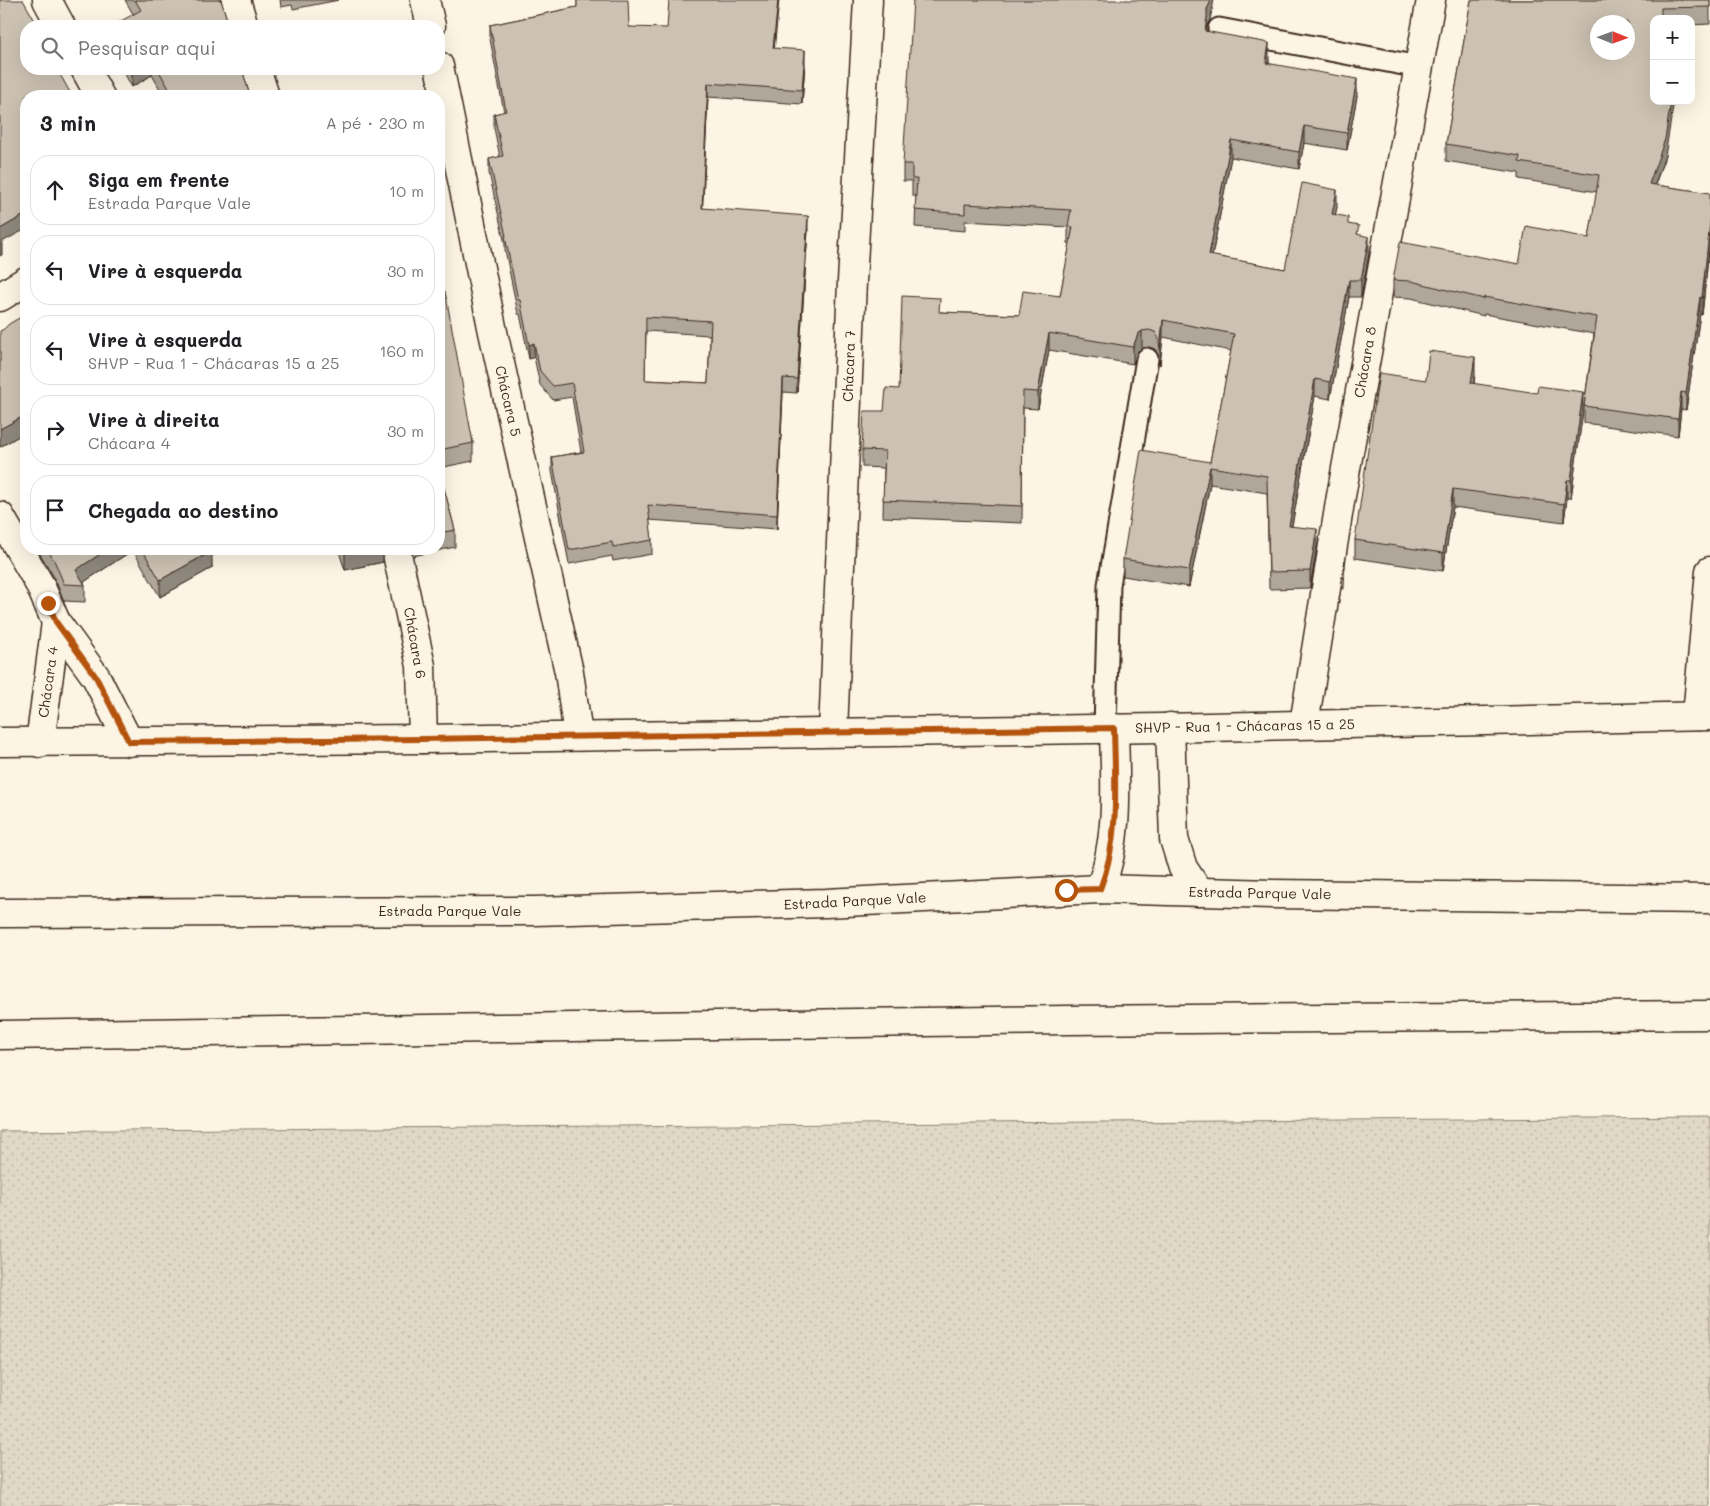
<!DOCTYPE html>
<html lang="pt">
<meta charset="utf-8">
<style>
:root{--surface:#fff;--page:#f6f6f6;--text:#202124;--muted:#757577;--line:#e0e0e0}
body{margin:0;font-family:Mali,sans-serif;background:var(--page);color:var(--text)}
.controls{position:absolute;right:15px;top:15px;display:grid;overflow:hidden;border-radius:10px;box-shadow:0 5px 20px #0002}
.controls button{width:45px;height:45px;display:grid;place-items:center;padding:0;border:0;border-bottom:1px solid var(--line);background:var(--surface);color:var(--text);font:25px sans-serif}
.compass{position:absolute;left:1590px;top:15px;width:45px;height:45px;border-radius:50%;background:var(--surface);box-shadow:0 5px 20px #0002;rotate:91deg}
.stop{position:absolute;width:15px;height:15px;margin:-11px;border:4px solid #b45309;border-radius:50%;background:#fff}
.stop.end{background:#b45309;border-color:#fff;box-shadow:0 1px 5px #0008}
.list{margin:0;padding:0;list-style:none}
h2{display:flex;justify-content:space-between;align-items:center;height:65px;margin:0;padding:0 20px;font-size:21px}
h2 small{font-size:16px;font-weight:400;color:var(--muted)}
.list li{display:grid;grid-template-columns:32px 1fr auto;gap:15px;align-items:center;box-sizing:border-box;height:70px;margin:0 10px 10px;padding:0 10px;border:1px solid var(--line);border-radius:20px}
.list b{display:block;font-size:19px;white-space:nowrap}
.list p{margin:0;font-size:16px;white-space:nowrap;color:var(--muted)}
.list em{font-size:16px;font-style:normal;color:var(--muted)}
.icon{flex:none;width:28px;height:28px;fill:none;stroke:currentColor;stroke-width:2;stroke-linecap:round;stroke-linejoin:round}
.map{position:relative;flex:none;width:1710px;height:1506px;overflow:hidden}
.search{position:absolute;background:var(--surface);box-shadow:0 5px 20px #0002;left:20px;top:20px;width:425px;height:55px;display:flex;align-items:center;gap:12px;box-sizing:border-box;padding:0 18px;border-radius:20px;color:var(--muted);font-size:19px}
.panel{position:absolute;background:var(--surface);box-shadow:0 5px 20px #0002;left:20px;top:90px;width:425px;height:465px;border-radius:20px}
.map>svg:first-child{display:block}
.grass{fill:url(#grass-dots);stroke:#8e8173}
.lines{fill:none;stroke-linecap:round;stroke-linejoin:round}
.lane-casing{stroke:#3b2a1e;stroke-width:25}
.street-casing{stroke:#3b2a1e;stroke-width:31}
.primary-casing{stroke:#3b2a1e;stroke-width:31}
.lane{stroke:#fcf5e5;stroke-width:21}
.street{stroke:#fcf5e5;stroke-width:28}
.primary{stroke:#fcf5e5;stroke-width:28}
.wall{fill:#afa79a;stroke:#3b2a1e;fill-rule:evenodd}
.shaded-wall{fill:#8f887d;stroke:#3b2a1e}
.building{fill:#ccc2b3;stroke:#3b2a1e;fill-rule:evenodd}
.route{stroke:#b45309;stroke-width:6}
.labels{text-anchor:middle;stroke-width:5;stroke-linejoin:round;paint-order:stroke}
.street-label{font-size:14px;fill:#3b2a1e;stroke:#fcf5e5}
</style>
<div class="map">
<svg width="1710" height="1506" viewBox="0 0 1710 1506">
<defs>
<pattern id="grass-dots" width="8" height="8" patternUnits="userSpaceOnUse" patternTransform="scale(1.25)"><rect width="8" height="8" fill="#e0d8c8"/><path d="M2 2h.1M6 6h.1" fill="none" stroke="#c1baab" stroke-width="1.8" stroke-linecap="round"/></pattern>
</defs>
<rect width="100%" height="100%" fill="#fcf5e5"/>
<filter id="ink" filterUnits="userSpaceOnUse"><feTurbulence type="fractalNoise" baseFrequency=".02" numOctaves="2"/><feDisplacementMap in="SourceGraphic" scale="10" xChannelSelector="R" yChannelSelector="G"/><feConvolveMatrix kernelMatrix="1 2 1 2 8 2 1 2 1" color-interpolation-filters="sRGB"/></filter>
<g filter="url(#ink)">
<polygon class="grass" points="1710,1117 1710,1506 0,1506 0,1131"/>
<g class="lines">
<g class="lane-casing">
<g id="lane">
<polyline points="1219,29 1419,67"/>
<polyline points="1105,728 1109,585 1147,359"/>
</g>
</g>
<g class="street-casing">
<g id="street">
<polyline points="47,0 61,26"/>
<polyline points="236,0 244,26"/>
<polyline points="425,0 431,26"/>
<polyline points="439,66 493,332 569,672 578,735"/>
<polyline points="85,69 100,96"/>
<polyline points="256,69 265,96"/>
<polyline points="0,297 26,281"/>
<polyline points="0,516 40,585 56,622 96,677 129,742"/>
<polyline points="396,549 421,666 423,739"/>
<polyline points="1697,716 1710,571"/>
<polyline points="1304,724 1341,496 1431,0"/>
<polyline points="1170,727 1174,839 1183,868 1199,892"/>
<polyline points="833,732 852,282 868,0"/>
<polyline points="0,742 423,739 1161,728 1710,716"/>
<polyline points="40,743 56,622"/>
<path d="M1100,889C1120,837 1115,783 1114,728"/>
</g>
</g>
<g class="primary-casing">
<g id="primary">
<polyline points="0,913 534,911 826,903 1100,889 1272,894 1710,899"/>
<polyline points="0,1035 1068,1020 1710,1015"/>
</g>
</g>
<use href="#lane" class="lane"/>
<use href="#street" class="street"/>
<use href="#primary" class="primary"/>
</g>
<g class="wall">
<polygon points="125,0 221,0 133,14"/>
<polygon points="280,0 339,0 293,9 292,5 281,7"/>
<path d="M577,0L629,27L774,48L805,64L802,104L708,97L702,208L808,230L797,393L783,392L777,529L649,520L652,540V554L613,561L612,556L569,564L552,471V457L581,452L572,397L553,400L540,385L534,357L529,359L520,314H518L505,250V244L489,173V159L500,157L494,128V114L504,112L490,39V25L577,7ZM646,331L710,335L708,383L645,380Z"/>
<polygon points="1471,0 1710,0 1710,24 1691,25 1691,19 1654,19 1665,156 1655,185 1710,193 1710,240 1702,315 1700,314 1686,410 1681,409 1678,436 1584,423 1584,406 1594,334 1484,314 1484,316 1411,298 1393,297 1393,280 1519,264 1589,238 1597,192 1519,179 1519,173 1446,161 1446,144"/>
<polygon points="1210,20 1207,25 1207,32 1269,60 1269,64 1357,96 1347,150 1304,143 1299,169 1231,157 1212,256 1285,269 1337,207 1335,215 1348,224 1359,235 1369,254 1361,297 1349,297 1330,399 1315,396 1292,526 1317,546 1310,588 1269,589 1267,493 1210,484 1189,587 1123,576 1123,559 1210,462 1231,351 1163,337 1160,365 1158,354 1155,349 1149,347 1142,348 1138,351 1133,364 1049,350 1038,409 1023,408 1022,523 883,517 884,468 862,467 862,450 884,411 899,389 940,312 1019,315 1060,296 1070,244 1068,243 1068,227 965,221 965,231 915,227 916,196 912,196 912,181 903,181 903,164"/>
<polygon points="122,69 242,69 250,96 164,96 152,75 132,87"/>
<polygon points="439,286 441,291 473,443 473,461 439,468"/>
<polygon points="26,314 26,442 22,434 0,447"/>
<polygon points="1475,375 1474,384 1583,410 1571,498 1567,498 1564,522 1453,507 1443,571 1355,558 1355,540 1426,380"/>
<polygon points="439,469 455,530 455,547 413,556 412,549 439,549"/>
<polygon points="37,549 211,549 212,568 160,597 133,550 84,582 85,585 85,602 64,601 54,577"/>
<polygon points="338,549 383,549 383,562 345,570"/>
<polygon points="1345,560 1344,589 1342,589 1342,578"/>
</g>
<g class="shaded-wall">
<polygon points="778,0 779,0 773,62 773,48"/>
<polygon points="1211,0 1214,0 1210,20 1207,25 1207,34 1205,31 1207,9"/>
<polygon points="1269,43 1269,60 1266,80 1266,63"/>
<polygon points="805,50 805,64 802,104 802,90"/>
<polygon points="133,69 152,69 152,75 132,87 132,69"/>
<polygon points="1357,79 1357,96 1347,150 1347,133"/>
<polygon points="708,83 708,97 702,222 702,208"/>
<polygon points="1671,101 1674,101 1665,156 1649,201 1649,184"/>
<polygon points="1304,126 1304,143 1299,169 1299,152"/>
<polygon points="1231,140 1231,157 1209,272 1209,255"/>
<polygon points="1337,190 1337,207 1332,231 1332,214"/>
<polygon points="26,214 26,229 2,242 2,255 0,256 0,229"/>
<polygon points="808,216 808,230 797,393 797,379"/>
<polygon points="1710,223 1710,240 1702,315 1702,298"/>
<polygon points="1369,237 1369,254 1361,297 1361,280"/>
<polygon points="1349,280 1349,297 1330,399 1330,382"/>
<polygon points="1700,297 1700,314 1686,410 1686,393"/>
<polygon points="1163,320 1163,337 1160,365 1160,348"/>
<polygon points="1142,331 1142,348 1138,351 1133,364 1133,347 1138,334"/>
<polygon points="1049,333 1049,350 1038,409 1038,392"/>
<polygon points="534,343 534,357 529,359 529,345"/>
<polygon points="1475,357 1475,375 1471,401 1471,383"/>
<polygon points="783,378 783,392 777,529 777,515"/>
<polygon points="1315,379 1315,396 1289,542 1289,526"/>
<polygon points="1583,392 1583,410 1571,498 1571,480"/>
<polygon points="1681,392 1681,409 1678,436 1678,419"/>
<polygon points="22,417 22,434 0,447 0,429"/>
<polygon points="1210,467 1210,484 1189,587 1189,570"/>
<polygon points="1567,480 1567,498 1564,522 1564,504"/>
<polygon points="1453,489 1453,507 1443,571 1443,553"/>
<polygon points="1317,529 1317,546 1310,588 1310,571"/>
<polygon points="108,549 133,549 133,550 81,584 76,570"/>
<polygon points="363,549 383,549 383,562 345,570 345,553"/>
<polygon points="212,551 212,568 160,597 160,580"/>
</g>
<g class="building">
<polygon points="0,0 23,0 38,26 26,26 26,69 57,69 72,96 26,96 26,214 0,229"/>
<polygon points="135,0 221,0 229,26 112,26 141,10"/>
<path d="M577,0H628L629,27L667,28L669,0H778L773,48L805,50L802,90L708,83L702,208L808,216L797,379L783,378L777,515L648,505L652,540L613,547L612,542L569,550L552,457L584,452L572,383L553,386L540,371L534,343L529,345L520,300H518L505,236H506L489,159L503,156L494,114L506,111L490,25L577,7ZM646,317L711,321L708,383L645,380Z"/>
<polygon points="913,0 1211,0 1210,3 1207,9 1207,17 1205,31 1269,43 1266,63 1357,79 1347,133 1304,126 1299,152 1231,140 1209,255 1285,269 1302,183 1337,190 1332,214 1348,217 1348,224 1359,226 1357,234 1369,237 1361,280 1349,280 1330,382 1315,379 1289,526 1317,529 1310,571 1269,572 1267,476 1210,467 1189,570 1123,559 1141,450 1210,462 1234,334 1163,320 1160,348 1158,337 1155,332 1149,330 1142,331 1138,334 1133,347 1049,333 1038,392 1023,391 1022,506 883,500 885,451 862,450 864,411 884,411 886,388 899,389 902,296 940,298 939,312 1019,315 1023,291 1060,296 1073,227 1068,226 1071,210 965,204 965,214 915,210 917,179 912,179 912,164 903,164"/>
<path d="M1471,0H1710V7L1661,8V19H1654V101H1671L1665,139L1649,184L1710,193V223L1702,298L1700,297L1686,393L1681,392L1678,419L1584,406L1597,317L1484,297V299L1411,281L1393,280L1400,242L1519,264L1526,226L1589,238L1599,175L1519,162L1520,156L1446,144ZM1598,22H1628V52H1598Z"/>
<polygon points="158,69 242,69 250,96 173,96"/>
<polygon points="439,286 440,286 441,291 445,291 473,443 439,450"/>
<polygon points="26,314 26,425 22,417 0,429 0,331 4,329 9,324"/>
<polygon points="1429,351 1475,357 1471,383 1537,393 1538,386 1583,392 1571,480 1567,480 1564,504 1453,489 1443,553 1355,540 1379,373 1426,380"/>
<polygon points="439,469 455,530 439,533"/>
<polygon points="47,549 108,549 76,570 85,585 64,584 54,560"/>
<polygon points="142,549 211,549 212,551 160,580"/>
<polygon points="343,549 363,549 345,553"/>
<polygon points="1345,560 1344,578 1342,578"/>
</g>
</g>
<g class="lines" filter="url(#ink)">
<path class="route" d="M48,603L56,622L96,677L129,742L423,739L1114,728C1115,783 1120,838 1100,889L1066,890"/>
</g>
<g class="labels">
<g class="street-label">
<text transform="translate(1365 362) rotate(-80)" y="5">Chácara 8</text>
<text transform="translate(849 366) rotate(-88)" y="5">Chácara 7</text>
<text transform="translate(508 401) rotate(77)" y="5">Chácara 5</text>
<text transform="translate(415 643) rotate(80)" y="5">Chácara 6</text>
<text transform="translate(48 682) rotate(-82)" y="5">Chácara 4</text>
<text transform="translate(1245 726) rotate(-1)" y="5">SHVP - Rua 1 - Chácaras 15 a 25</text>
<text transform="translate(1260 893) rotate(1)" y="5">Estrada Parque Vale</text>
<text transform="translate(855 901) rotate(-3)" y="5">Estrada Parque Vale</text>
<text x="450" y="916">Estrada Parque Vale</text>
</g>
</g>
</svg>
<div class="controls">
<button>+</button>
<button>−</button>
</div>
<svg class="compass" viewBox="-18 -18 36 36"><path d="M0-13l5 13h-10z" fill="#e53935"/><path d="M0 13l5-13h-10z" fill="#757577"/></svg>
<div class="stop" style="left:1066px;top:890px"></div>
<div class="stop end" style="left:48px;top:603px"></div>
<div class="search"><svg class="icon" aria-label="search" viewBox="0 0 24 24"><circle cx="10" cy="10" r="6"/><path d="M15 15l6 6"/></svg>Pesquisar aqui</div>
<section class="panel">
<h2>3 min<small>A pé · 230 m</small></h2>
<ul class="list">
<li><svg class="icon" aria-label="ahead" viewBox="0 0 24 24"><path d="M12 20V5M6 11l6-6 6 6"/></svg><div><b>Siga em frente</b><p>Estrada Parque Vale</p></div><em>10 m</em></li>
<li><svg class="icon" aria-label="left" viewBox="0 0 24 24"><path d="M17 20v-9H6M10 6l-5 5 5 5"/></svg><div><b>Vire à esquerda</b></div><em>30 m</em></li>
<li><svg class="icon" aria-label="left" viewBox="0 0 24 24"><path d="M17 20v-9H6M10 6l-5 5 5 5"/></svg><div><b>Vire à esquerda</b><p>SHVP - Rua 1 - Chácaras 15 a 25</p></div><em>160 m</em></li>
<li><svg class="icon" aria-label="right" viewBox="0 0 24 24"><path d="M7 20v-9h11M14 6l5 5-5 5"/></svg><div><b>Vire à direita</b><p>Chácara 4</p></div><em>30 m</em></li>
<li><svg class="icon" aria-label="arrive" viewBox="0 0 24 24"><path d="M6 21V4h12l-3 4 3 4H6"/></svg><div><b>Chegada ao destino</b></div></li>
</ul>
</section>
</div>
